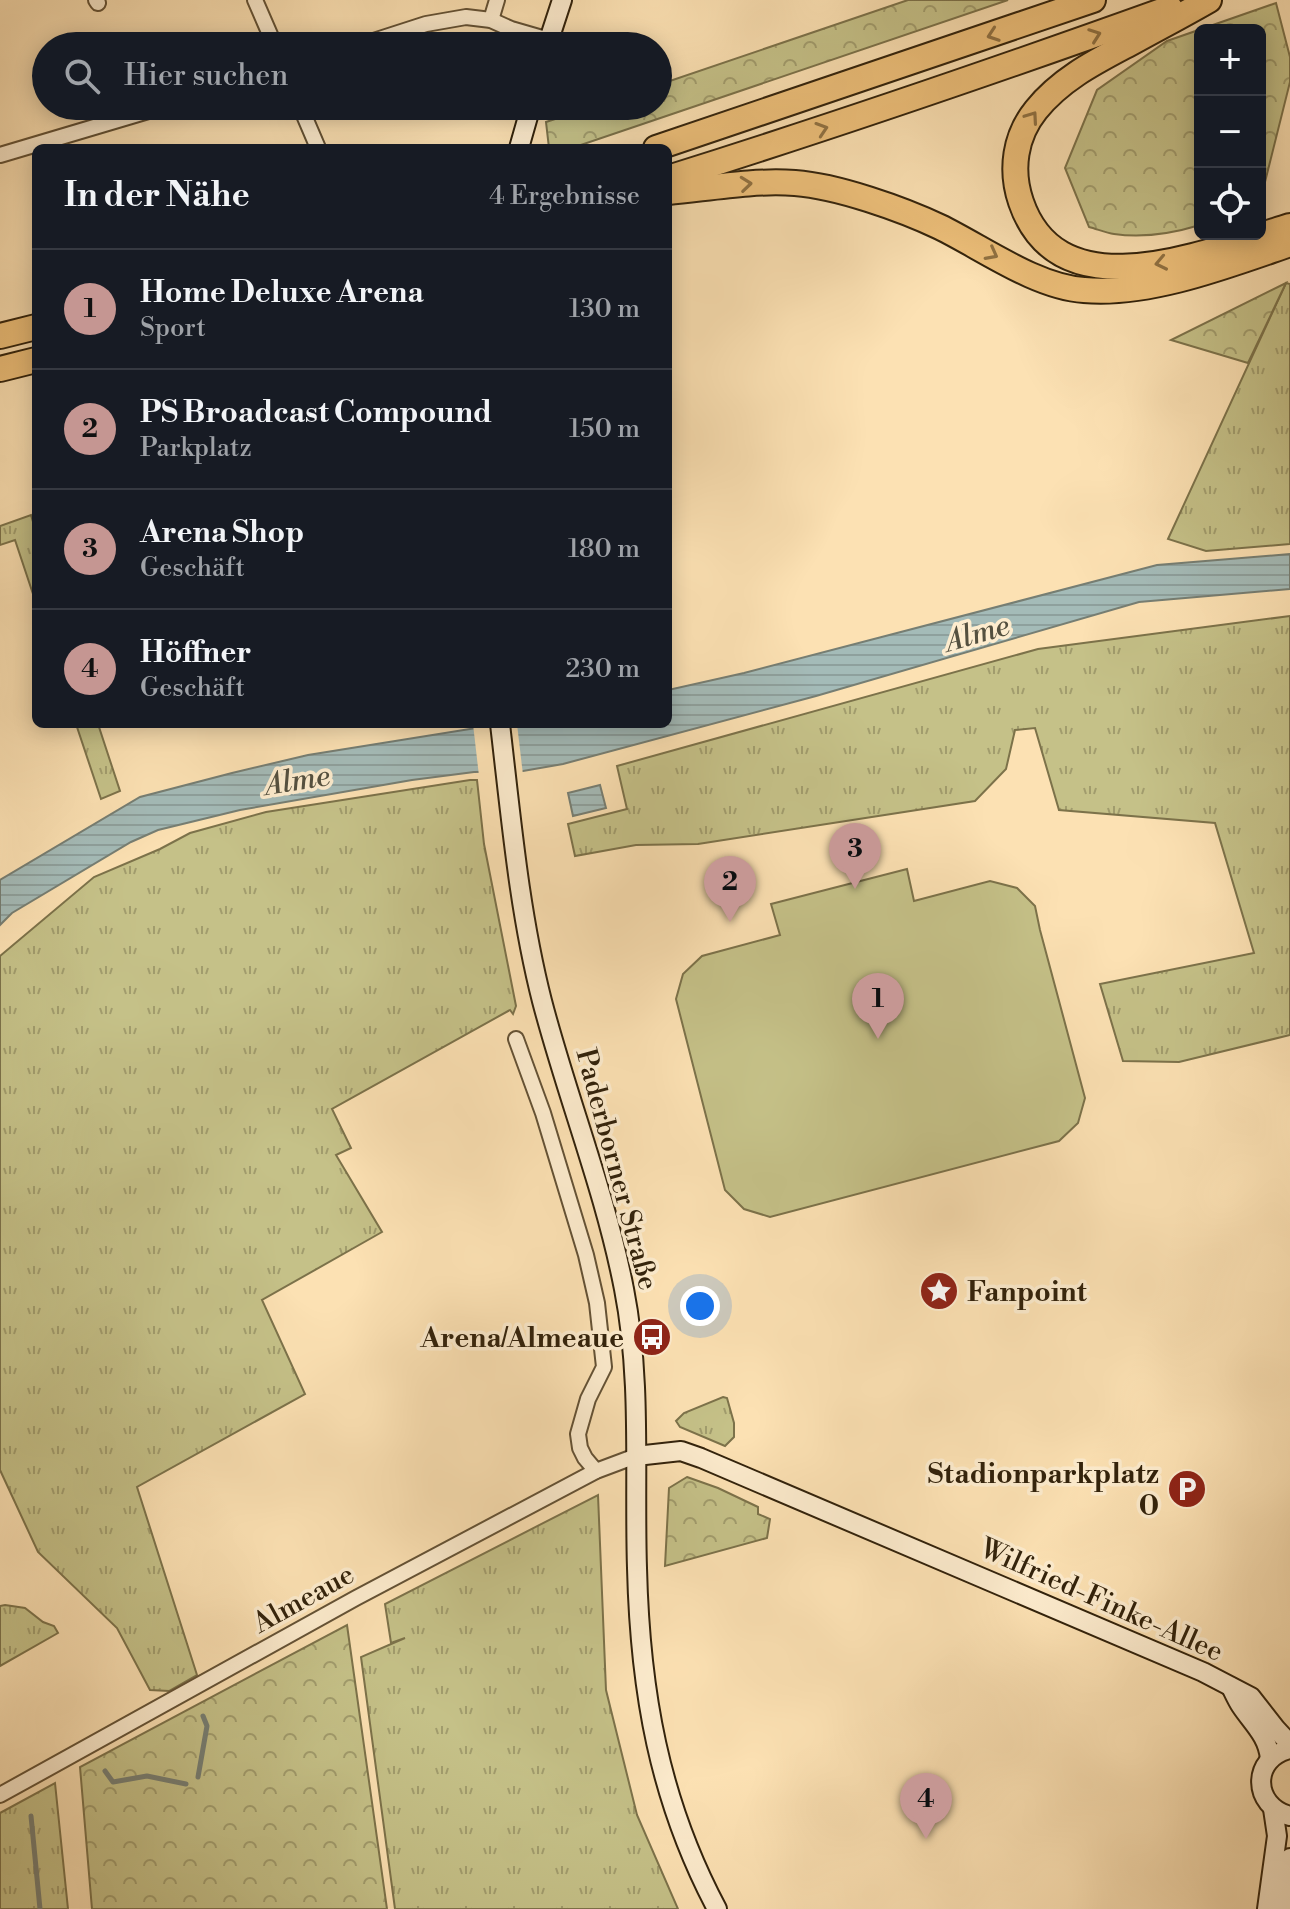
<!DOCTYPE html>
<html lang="de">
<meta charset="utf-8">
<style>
:root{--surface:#171b24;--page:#20242c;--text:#f1f3f6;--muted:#9ea1a6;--line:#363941;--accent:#c59692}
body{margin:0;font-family:"Libre Bodoni",serif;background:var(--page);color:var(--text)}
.controls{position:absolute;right:24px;top:24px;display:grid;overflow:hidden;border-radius:12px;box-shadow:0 4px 20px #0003}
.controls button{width:72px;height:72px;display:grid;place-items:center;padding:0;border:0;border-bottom:2px solid var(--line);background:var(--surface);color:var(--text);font:40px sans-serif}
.you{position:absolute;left:700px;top:1306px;width:28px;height:28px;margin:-20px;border:6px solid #fff;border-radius:50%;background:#1a73e8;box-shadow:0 0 0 12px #1a73e833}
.badge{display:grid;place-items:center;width:52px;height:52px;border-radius:50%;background:var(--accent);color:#111;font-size:26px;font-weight:700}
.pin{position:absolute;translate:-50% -66px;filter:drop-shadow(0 2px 4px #0008)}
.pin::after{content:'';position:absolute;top:42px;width:28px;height:24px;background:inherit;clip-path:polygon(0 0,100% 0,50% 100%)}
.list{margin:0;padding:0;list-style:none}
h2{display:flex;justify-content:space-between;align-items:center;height:104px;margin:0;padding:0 32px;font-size:34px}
h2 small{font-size:26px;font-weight:400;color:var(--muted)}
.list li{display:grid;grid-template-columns:52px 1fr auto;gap:24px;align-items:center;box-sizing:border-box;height:120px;padding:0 32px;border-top:2px solid var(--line)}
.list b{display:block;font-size:30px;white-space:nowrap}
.list p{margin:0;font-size:26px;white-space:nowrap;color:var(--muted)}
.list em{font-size:26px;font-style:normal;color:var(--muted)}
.icon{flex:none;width:44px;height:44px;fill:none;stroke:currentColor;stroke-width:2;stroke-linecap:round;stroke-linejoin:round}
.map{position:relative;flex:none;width:1290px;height:1909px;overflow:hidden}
.search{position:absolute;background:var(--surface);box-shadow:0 4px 20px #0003;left:32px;top:32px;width:640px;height:88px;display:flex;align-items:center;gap:20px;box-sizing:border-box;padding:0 28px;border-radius:44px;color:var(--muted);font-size:30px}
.panel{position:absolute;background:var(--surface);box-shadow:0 4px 20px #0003;left:32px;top:144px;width:640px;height:584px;border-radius:12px}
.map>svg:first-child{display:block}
.grass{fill:url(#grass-tufts);stroke:#7c724a;stroke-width:2}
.forest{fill:url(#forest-crowns);stroke:#7c724a;stroke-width:2}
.park{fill:#c5c188;stroke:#7c724a;stroke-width:2}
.water{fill:url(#water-rules);stroke:#767e73;stroke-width:2}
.pier{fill:#fce1b3}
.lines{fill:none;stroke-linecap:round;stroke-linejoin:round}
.stream{stroke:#767e73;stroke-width:5}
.street-casing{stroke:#645235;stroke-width:18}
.secondary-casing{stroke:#32220b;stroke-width:22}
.highway-casing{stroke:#32220b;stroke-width:28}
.street{stroke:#fdecce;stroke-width:14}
.secondary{stroke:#fdecce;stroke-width:18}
.highway{stroke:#eec07a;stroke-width:24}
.oneway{stroke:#907142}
.labels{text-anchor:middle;stroke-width:7;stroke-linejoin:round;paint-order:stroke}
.street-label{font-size:28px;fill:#32220b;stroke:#fdecce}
.poi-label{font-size:28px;font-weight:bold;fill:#32220b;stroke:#fdecce;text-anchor:end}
.water-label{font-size:30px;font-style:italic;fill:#54503f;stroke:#fdecce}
</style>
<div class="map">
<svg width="1290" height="1909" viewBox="0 0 1290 1909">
<defs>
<pattern id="grass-tufts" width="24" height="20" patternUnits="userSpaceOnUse" patternTransform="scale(2)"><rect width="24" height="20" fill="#c5c188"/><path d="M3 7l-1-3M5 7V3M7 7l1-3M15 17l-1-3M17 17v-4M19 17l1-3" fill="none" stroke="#a19c6d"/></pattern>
<pattern id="forest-crowns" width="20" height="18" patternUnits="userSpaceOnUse" patternTransform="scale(2)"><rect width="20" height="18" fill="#c5c188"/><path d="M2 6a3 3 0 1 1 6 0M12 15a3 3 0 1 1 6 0" fill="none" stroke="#a19c6d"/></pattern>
<pattern id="water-rules" width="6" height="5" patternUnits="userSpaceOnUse" patternTransform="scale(2)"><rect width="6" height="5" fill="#a4bbb8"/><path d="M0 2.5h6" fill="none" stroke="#8ea09d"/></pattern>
</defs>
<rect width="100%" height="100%" fill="#fce1b3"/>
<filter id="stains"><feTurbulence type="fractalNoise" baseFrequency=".0025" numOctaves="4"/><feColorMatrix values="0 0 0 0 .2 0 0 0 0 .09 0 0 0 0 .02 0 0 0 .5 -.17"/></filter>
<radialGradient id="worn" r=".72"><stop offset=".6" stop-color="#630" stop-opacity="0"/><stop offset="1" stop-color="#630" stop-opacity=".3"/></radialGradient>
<g class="grass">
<polygon points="1286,283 1290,284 1290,544 1206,551 1168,539"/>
<polygon points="31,515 36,532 36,603 15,540 0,545 0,526"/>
<polygon points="1290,616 1290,1035 1179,1062 1123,1061 1100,984 1254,953 1215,823 1059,810 1035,728 1015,730 1006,769 975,801 698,844 636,845 575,856 568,824 627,809 617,766 1038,649"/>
<polygon points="76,724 98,724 120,791 101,799"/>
<polygon points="470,780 477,780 484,844 516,1006 513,1014 510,1010 332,1109 351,1148 336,1155 382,1232 262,1300 305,1394 137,1487 197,1675 169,1691 150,1690 117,1628 38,1552 0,1470 0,956 94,877 160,849 190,833 266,812"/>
<polygon points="723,1397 727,1398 734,1423 734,1437 725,1446 680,1427 676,1421 684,1413"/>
<polygon points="598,1495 606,1690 637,1815 678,1909 395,1909 361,1657 405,1638 391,1643 385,1604"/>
<polygon points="5,1605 25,1608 43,1622 54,1626 58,1633 0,1666 0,1606"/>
<polygon points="55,1783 68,1909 0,1909 0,1813"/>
</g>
<g class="forest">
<polygon points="908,0 1008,0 572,148 549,148 546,122 595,106 658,106 658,85"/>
<path d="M1276,3L1290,57V82L1260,202V30H1200V225C1174,233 1142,238 1114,234C1106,233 1097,229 1089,227L1065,168L1097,90L1167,41Z"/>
<polygon points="1286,283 1248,363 1171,340"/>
<polygon points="687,1477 718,1488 758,1507 758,1514 770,1519 767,1538 665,1566 669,1488"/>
<polygon points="347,1625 387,1909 92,1909 80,1767"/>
</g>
<polygon class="park" points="907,869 914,901 990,881 1017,888 1035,906 1040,930 1085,1098 1078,1123 1059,1141 770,1217 744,1209 725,1190 676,999 683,974 702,956 780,935 771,904"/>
<g class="water">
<polygon points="1290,554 1290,589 1139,602 816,696 563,764 523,771 474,772 412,780 240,810 158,830 131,842 12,913 0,925 0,880 140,797 232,773 308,755 501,724 668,724 668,690 744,673 1157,565"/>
<polygon points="600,785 606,808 573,816 568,793"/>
</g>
<polygon class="pier" points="473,724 517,724 523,775 479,776"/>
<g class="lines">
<g class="stream">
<polyline points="105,1771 113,1782 147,1776 186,1784"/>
<polyline points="198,1777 207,1726 203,1716"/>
<polyline points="31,1816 40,1909"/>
</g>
<g class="street-casing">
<g id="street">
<polyline points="96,0 98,3"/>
<polyline points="255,0 275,46"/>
<polyline points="491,20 497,0"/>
<polyline points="358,46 426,24 466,17 491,20 511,29 549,40"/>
<polyline points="300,106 318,148"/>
<polyline points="0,155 165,106"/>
<polyline points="516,1039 543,1113 586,1255 597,1303 604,1367 588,1399 578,1434 580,1448 585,1458 596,1471"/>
<polyline points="0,1795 356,1598 596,1471 636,1456"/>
</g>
</g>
<g class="secondary-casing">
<g id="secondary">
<polyline points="547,46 562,0"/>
<polyline points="519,148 531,106"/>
<path d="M500,724C511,817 519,911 542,1001C567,1097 605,1191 624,1289C642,1380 634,1475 637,1568C640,1691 659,1800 717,1909"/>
<polyline points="636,1456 681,1451 701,1458 1203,1672 1251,1697 1276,1729 1290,1744"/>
<path d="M1231,1687C1234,1693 1237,1700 1241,1706C1253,1724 1268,1736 1270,1759"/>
<path d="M1290,1749C1251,1758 1252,1806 1290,1816"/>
<polyline points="1267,1909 1277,1836 1273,1809"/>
<polyline points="1284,1909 1290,1858"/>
</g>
</g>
<g class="highway-casing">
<g id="highway">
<path d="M1209,0C1183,15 1156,29 1129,44C1095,62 1061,79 1036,110C1015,136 1010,170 1021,202C1060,316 1211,250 1290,226"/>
<polyline points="656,148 1093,0"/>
<path d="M668,178C837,125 1003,68 1170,8"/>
<path d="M668,192C710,188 753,180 795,183C837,186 902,209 940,227C983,248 1036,287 1084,290C1149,296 1229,265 1290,244"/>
<polyline points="0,336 36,327"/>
<polyline points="0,369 36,360"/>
</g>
</g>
<use href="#street" class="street"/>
<use href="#secondary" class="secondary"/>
<use href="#highway" class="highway"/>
</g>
<defs><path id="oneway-chevron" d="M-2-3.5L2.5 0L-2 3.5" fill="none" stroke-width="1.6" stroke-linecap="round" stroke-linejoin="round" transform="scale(2)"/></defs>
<g class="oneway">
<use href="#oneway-chevron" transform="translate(993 35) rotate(161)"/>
<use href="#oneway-chevron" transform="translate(1095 35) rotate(-20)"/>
<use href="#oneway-chevron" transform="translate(1032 117) rotate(-55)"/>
<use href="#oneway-chevron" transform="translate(822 129) rotate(-18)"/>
<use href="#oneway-chevron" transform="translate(746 184) rotate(-6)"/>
<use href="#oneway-chevron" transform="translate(992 254) rotate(28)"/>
<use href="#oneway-chevron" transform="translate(1161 263) rotate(168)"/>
</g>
<defs>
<g id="sight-disc" transform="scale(2)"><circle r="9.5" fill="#8f2418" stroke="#fdecce"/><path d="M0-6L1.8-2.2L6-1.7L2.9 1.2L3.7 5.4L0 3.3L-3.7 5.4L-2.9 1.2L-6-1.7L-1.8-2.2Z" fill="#fff"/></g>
<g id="bus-disc" transform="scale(2)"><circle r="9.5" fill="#8f2418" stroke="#fdecce"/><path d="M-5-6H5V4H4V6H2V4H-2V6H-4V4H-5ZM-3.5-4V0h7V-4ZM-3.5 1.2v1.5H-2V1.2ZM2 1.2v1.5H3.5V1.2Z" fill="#fff"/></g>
<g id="parking-disc" transform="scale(2)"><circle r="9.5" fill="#8f2418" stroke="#fdecce"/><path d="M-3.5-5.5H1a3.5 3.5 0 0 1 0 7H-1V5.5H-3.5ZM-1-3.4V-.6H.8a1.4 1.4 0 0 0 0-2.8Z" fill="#fff"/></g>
</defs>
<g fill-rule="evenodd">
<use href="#sight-disc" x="939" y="1291"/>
<use href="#bus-disc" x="652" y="1337"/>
<use href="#parking-disc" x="1187" y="1489"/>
</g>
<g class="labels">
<g class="street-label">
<text transform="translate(618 1169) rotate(75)" y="10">Paderborner Straße</text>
<text transform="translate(303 1598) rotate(-29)" y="10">Almeaue</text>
<text transform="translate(1102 1599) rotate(24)" y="10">Wilfried-Finke-Allee</text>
</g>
<g class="poi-label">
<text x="967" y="1301" text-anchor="start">Fanpoint</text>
<text x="624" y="1347">Arena/Almeaue</text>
<text x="1159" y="1483">Stadionparkplatz<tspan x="1159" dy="32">0</tspan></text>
</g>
<g class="water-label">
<text transform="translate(977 633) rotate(-16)" y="10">Alme</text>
<text transform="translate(297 780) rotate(-9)" y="10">Alme</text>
</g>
</g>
<rect width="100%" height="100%" filter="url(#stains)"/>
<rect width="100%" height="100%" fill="url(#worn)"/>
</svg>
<div class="controls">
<button>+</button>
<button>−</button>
<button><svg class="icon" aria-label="locate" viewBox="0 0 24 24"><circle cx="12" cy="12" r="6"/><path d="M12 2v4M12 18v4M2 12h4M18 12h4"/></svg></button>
</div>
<div class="you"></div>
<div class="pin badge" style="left:878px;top:1039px">1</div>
<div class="pin badge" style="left:730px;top:922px">2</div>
<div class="pin badge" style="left:855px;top:889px">3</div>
<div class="pin badge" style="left:926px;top:1839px">4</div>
<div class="search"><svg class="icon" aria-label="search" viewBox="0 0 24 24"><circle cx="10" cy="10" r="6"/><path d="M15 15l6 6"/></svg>Hier suchen</div>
<section class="panel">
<h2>In der Nähe<small>4 Ergebnisse</small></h2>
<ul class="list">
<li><span class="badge">1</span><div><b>Home Deluxe Arena</b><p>Sport</p></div><em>130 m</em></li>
<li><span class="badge">2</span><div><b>PS Broadcast Compound</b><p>Parkplatz</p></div><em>150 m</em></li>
<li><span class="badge">3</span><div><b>Arena Shop</b><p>Geschäft</p></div><em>180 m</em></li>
<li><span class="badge">4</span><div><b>Höffner</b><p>Geschäft</p></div><em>230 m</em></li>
</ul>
</section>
</div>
